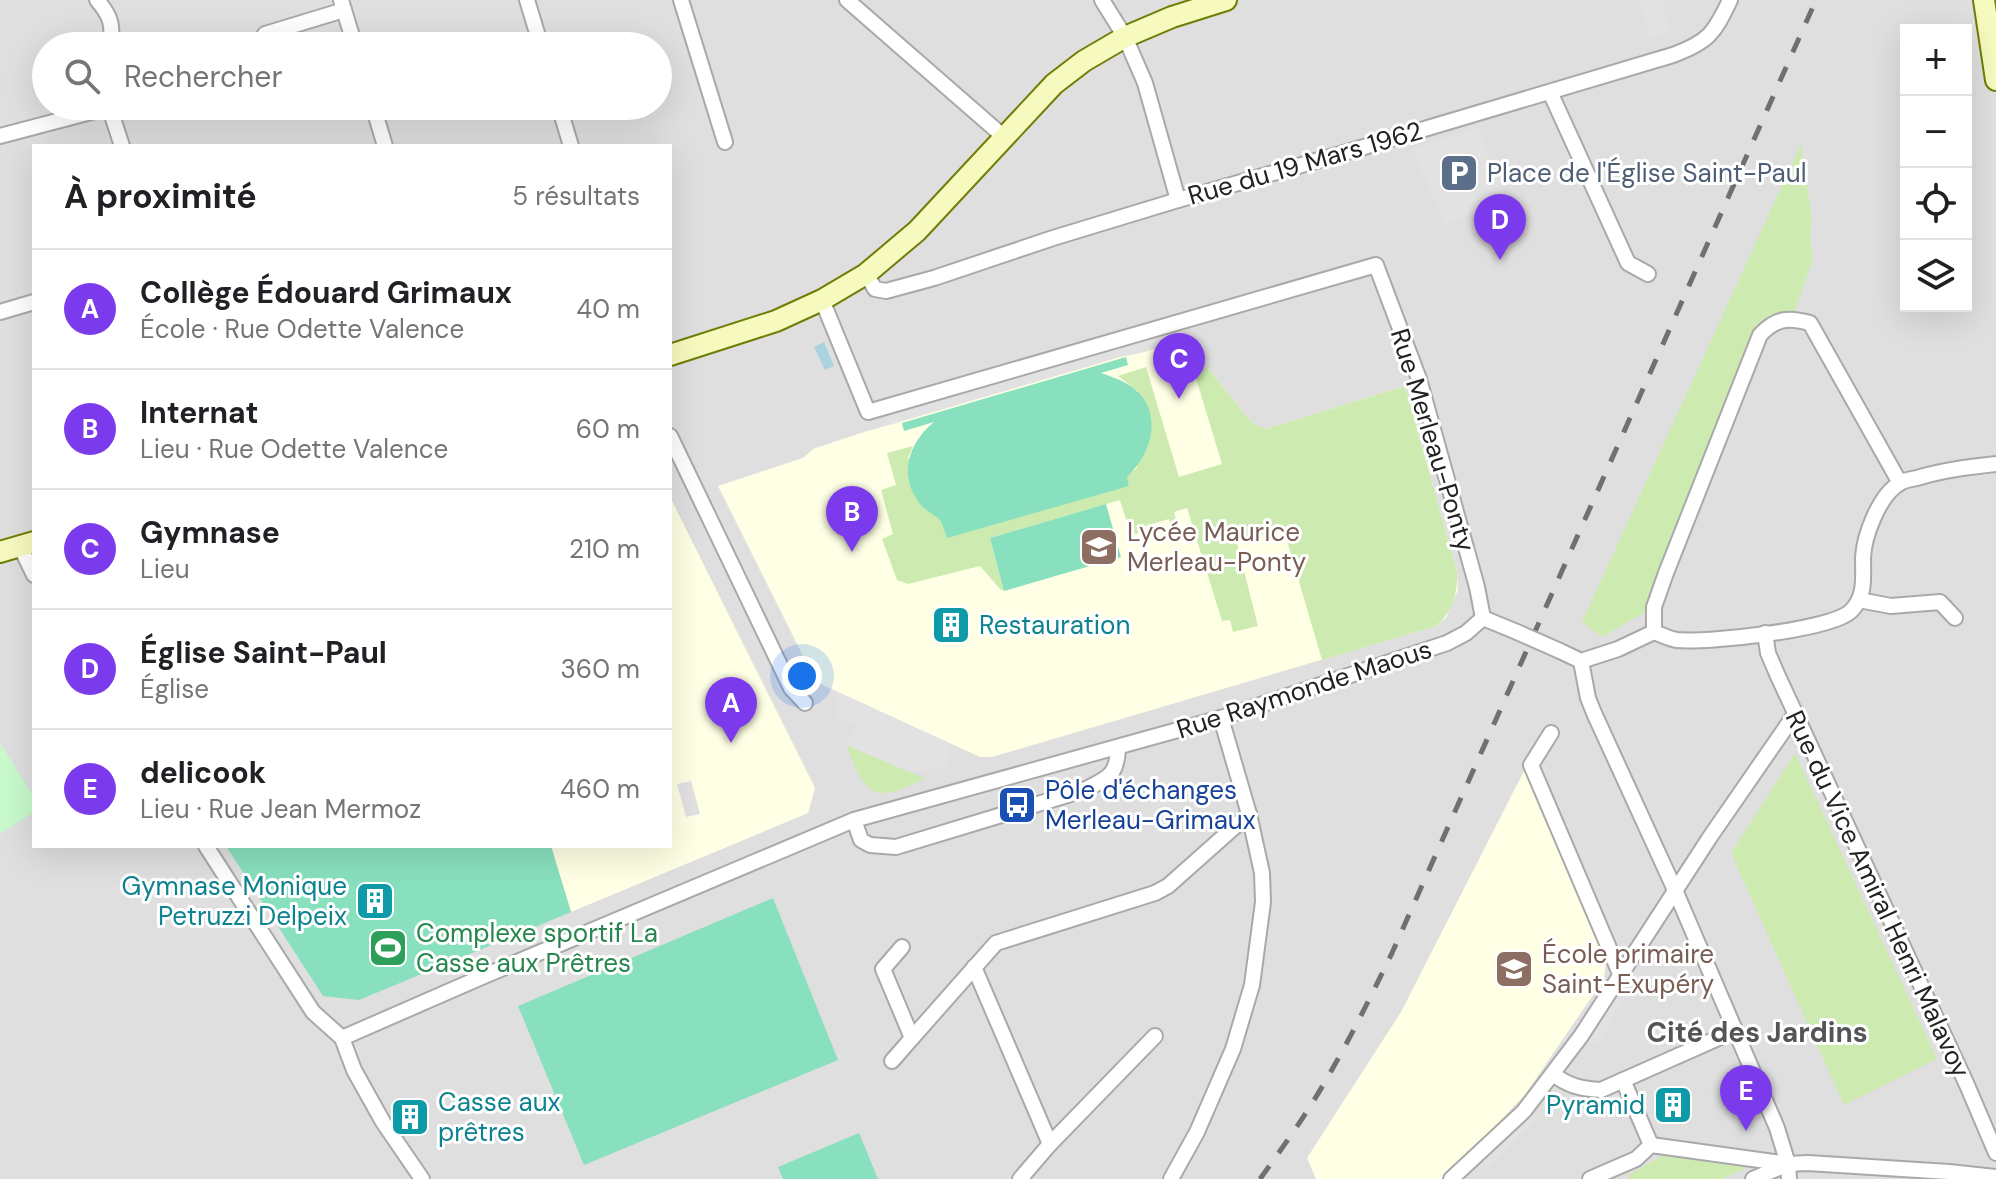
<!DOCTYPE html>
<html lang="fr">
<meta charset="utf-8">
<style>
:root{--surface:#fff;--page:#f2f2f2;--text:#202124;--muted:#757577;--line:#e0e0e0;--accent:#7c3aed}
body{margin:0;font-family:"DM Sans",sans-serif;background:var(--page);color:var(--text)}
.controls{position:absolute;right:24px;top:24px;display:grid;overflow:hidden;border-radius:0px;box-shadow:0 8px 32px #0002}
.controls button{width:72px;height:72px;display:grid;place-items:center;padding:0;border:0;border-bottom:2px solid var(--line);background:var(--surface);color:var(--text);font:40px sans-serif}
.you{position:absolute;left:802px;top:676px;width:28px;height:28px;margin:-20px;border:6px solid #fff;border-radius:50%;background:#1a73e8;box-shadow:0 0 0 12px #1a73e833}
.badge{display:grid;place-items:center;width:52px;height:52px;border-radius:50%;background:var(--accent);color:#fff;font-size:26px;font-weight:700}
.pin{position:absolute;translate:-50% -66px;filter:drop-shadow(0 2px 4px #0008)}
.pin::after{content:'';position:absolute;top:42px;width:28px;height:24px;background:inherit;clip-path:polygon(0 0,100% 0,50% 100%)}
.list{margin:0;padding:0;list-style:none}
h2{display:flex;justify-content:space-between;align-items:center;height:104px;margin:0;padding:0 32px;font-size:34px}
h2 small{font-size:26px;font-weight:400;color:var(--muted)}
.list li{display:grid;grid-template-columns:52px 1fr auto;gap:24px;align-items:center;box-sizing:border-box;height:120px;padding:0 32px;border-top:2px solid var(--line)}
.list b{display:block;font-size:30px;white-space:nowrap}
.list p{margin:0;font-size:26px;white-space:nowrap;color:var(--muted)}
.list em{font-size:26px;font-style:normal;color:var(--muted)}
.icon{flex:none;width:44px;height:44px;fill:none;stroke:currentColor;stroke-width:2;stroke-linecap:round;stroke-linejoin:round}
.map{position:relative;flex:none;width:1996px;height:1179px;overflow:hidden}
.search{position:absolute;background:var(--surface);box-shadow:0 8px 32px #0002;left:32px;top:32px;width:640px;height:88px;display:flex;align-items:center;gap:20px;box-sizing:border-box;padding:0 28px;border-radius:44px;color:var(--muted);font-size:30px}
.panel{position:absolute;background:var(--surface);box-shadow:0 8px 32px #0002;left:32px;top:144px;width:640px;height:704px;border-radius:0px}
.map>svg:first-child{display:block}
.residential{fill:#e0dfdf;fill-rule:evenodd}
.education{fill:#ffffe5}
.grass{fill:#cdebb0}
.park{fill:#c8facc}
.pitch{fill:#88e0be}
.parking{fill:#e2e2e2}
.water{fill:#aad3df}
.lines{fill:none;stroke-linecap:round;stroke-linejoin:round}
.street-casing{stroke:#a9a9a9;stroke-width:18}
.secondary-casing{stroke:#707d05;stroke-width:24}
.street{stroke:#fff;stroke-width:14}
.secondary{stroke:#f7fabf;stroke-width:20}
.rail{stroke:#707070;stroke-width:5;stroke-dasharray:16 16;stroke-linecap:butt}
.street-bridge-casing{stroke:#a9a9a9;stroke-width:18;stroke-linecap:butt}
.street-bridge{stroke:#fff;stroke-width:14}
.labels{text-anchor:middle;stroke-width:6;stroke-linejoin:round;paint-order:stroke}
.street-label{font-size:26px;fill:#222;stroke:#fff}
.service-label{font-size:26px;fill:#4e5e75;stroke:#fff;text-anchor:start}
.education-label{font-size:26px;fill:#785e54;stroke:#fff;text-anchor:start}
.culture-label{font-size:26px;fill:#0d838f;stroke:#fff;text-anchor:start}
.transit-label{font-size:26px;fill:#164399;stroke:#fff;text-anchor:start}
.leisure-label{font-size:26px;fill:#27864d;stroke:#fff;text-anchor:start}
.neighbourhood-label{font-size:28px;font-weight:bold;fill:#555;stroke:#fff}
</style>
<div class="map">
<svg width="1996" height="1179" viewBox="0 0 1996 1179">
<rect width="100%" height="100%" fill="#f2efe9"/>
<path class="residential" d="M0,0H1996V1179H0ZM1906,30H1966V306H1906ZM46,46H658V106H46ZM34,146H670V846H34Z"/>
<g class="education">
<polygon points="1184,339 1187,340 1194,355 1211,372 1251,422 1266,429 1405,386 1457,572 1458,590 1446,618 1436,626 992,757 980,757 823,685 813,676 718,486 803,458 813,449 861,433 1120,357"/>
<polygon points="670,497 815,788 808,813 571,912 551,846 670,846"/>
<polygon points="1524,771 1606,960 1604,979 1524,1096 1444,1179 1316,1179 1307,1158 1401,1012"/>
</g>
<g class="grass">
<polygon points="1801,144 1812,219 1810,237 1813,258 1793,318 1771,323 1654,607 1602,637 1582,622"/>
<path d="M1184,339L1187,340L1194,355L1211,372L1251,422L1266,429L1405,386L1457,572C1458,593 1453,612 1436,626L1322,660L1283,527L1237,543L1258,626L1233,632L1230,620L1222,621L1187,508L1174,512L1177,523L1171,525L1169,519L1145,526L1146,531L1131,535L1120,500L990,538L1004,591L1000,589L980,566L908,584L897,580L882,539L893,534L881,490L896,485L887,453L913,446L908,458L1129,485L1126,477L1137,468L1138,391L1118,376L1146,367L1179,477L1222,464Z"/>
<path d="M846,745L922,777L923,780C913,784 894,793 885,793C861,794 854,762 846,745Z"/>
<polygon points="1795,753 1937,1059 1844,1105 1731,853"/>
<polygon points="1665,1154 1749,1167 1721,1179 1629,1179 1629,1175"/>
</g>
<polygon class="park" points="0,743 34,797 34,812 0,834"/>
<g class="pitch">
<path d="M1126,357L1128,365L1101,373C1115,378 1129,382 1139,393C1163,418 1149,457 1127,477L1129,486L947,538C945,532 943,525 940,520C934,514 926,511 920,504C898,476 908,443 934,422L904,431L902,423Z"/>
<polygon points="1106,504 1121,557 1004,591 990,538"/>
<polygon points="226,846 551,846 571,912 359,1000 323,996"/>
<polygon points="773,898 838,1060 584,1165 518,1006"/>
<polygon points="859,1133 878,1179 783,1179 778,1167"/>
</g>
<g class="parking">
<polygon points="1640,0 1662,0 1671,32 1650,38"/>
<polygon points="1478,128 1505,198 1445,224 1412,148"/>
<polygon points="1178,323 1184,339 1141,353 1120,357 886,426 881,408"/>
<polygon points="836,692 949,743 948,767 910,772 846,745 854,730 855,725 836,716"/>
<polygon points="691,781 700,814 686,817 677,784"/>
<polygon points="1631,958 1643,970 1596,1046 1581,1036"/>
<polygon points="1529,1105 1536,1120 1485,1171 1471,1160"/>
</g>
<polygon class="water" points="824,342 834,366 825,370 814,347"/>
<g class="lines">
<g class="street-casing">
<g id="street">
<path d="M97,0C110,15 114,25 110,46"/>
<polyline points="341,0 355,46"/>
<polyline points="527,0 541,46"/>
<polyline points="681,0 725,142"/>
<polyline points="847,0 1004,137"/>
<polyline points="1102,0 1125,37 1145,83 1178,200"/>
<polyline points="259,46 265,34 344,10"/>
<polyline points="1550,92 1628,263 1648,274"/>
<polyline points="109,106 122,146"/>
<polyline points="373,106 385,146"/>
<polyline points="559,106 571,146"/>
<polyline points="0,136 110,107"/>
<path d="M866,274L875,289L886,291L934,278L1053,238L1178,200L1337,155L1673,55C1708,42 1714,34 1730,0"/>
<polyline points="822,300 868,412 1376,265 1419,379 1477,587 1483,618"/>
<polyline points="0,312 34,302"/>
<polyline points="670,436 791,688 805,703"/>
<polyline points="20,546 34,575"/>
<polyline points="1859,600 1891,606 1940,602 1955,618"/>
<polyline points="1483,618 1517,632"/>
<path d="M1654,632V607L1666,573L1760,335C1776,318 1788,317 1810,323L1900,483"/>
<path d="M1654,632C1662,635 1669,639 1677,640C1707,643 1832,630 1851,611C1866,596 1863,577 1863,558C1864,536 1879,495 1900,483C1904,480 1912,479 1917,478C1943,470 1969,467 1996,464"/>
<polyline points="1765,633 1768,653 1777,674 1967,1085 1996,1153"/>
<polyline points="1560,651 1581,661 1618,649 1654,632"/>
<polyline points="1581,661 1588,698 1594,713 1675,890 1777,1128 1788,1164 1789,1179"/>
<polyline points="1551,733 1531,765 1621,976"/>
<path d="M854,820L861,840L870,845L896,847L1084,790C1108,778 1117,776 1118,748"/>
<polyline points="206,846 313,1012 342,1038 354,1070 383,1122 422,1179"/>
<polyline points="902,947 883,969 912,1038 996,943 1155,893 1168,886 1249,814"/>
<polyline points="974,967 1050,1144 1020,1179"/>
<polyline points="342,1038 484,976 854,820 1221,718 1447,643 1466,633 1483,618"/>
<polyline points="892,1061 912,1038"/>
<path d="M1553,1074C1568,1086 1582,1089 1601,1090L1734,1031"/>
<polyline points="1623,1080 1651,1145"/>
<polyline points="1050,1144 1155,1036"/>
<polyline points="1171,1179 1197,1132 1233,1049 1252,985 1263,902 1262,873 1249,814 1221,718"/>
<polyline points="1451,1179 1524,1111 1581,1036 1710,837 1795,714"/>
<polyline points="1590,1179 1636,1159 1651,1145 1788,1164 1808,1163 1949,1172 1996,1177"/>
<polyline points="1753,1179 1788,1164"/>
</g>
</g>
<g class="secondary-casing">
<g id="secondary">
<polyline points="1984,0 1996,80"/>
<polyline points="670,355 776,321 822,300 866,274 917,231 1054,84 1084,61 1125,37 1172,17 1226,0"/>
<polyline points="0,552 34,542"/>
</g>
</g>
<use href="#street" class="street"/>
<use href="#secondary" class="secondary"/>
<path class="rail" d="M1260,1179C1283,1147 1306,1115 1326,1080C1350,1039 1371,996 1392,953L1816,0"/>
<g class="street-bridge-casing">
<polyline id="street-bridge" points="1517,632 1560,651"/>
</g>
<use href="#street-bridge" class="street-bridge"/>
</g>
<defs>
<g id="parking-square" transform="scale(2)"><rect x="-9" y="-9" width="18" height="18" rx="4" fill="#5c6f8a" stroke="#fff"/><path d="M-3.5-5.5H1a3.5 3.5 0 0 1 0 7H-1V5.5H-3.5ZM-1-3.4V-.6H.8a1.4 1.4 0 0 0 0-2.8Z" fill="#fff"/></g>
<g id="school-square" transform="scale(2)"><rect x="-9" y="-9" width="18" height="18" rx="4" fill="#8d6e63" stroke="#fff"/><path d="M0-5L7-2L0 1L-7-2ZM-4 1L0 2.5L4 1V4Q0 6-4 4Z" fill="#fff"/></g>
<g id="building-square" transform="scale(2)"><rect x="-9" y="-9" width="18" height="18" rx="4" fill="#0f9aa8" stroke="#fff"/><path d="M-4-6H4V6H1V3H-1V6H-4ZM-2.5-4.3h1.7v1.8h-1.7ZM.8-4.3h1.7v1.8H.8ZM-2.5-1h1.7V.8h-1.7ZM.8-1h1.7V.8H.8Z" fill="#fff"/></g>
<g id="bus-square" transform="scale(2)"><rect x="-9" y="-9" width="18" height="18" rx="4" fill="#1a4fb4" stroke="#fff"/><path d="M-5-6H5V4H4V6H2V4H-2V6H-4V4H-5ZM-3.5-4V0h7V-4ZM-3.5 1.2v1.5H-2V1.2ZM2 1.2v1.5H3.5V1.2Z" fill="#fff"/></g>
<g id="stadium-square" transform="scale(2)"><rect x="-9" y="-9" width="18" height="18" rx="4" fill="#2e9e5b" stroke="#fff"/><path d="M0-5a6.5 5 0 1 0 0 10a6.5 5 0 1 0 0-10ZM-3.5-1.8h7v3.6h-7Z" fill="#fff"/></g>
</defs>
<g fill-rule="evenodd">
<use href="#parking-square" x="1459" y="173"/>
<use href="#school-square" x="1099" y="547"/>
<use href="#building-square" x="951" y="625"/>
<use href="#bus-square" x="1017" y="805"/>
<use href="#building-square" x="375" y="901"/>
<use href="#stadium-square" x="388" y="948"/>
<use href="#school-square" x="1514" y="969"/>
<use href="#building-square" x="1673" y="1105"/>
<use href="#building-square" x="410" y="1117"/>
</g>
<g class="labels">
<g class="street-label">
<text transform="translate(1305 163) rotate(-16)" y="9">Rue du 19 Mars 1962</text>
<text transform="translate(1433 440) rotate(73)" y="9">Rue Merleau-Ponty</text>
<text transform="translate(1304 689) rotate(-18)" y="9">Rue Raymonde Maous</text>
<text transform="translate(1878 894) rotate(65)" y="9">Rue du Vice Amiral Henri Malavoy</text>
</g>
<g class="service-label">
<text x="1487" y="182">Place de l'Église Saint-Paul</text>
</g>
<g class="education-label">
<text x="1127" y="541">Lycée Maurice<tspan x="1127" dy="30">Merleau-Ponty</tspan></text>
<text x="1542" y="963">École primaire<tspan x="1542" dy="30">Saint-Exupéry</tspan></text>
</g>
<g class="culture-label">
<text x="979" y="634">Restauration</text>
<text x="347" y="895" text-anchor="end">Gymnase Monique<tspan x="347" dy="30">Petruzzi Delpeix</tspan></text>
<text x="438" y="1111">Casse aux<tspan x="438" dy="30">prêtres</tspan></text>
<text x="1645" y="1114" text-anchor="end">Pyramid</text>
</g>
<g class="transit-label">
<text x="1045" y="799">Pôle d'échanges<tspan x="1045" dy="30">Merleau-Grimaux</tspan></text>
</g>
<g class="leisure-label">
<text x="416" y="942">Complexe sportif La<tspan x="416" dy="30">Casse aux Prêtres</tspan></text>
</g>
<g class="neighbourhood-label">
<text x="1757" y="1042">Cité des Jardins</text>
</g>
</g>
</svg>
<div class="controls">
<button>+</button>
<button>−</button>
<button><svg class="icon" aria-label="locate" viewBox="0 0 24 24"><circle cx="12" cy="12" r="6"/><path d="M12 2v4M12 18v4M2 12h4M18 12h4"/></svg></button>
<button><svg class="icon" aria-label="layers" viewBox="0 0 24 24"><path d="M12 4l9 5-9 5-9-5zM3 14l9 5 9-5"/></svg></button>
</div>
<div class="you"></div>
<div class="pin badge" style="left:731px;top:743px">A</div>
<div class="pin badge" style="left:852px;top:552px">B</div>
<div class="pin badge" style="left:1179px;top:399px">C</div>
<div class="pin badge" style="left:1500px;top:260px">D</div>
<div class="pin badge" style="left:1746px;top:1131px">E</div>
<div class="search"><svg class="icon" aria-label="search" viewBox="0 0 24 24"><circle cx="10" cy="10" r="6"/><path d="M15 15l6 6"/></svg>Rechercher</div>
<section class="panel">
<h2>À proximité<small>5 résultats</small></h2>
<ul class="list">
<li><span class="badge">A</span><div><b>Collège Édouard Grimaux</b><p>École · Rue Odette Valence</p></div><em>40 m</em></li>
<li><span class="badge">B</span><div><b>Internat</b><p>Lieu · Rue Odette Valence</p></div><em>60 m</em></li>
<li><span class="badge">C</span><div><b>Gymnase</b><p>Lieu</p></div><em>210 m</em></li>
<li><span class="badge">D</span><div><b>Église Saint-Paul</b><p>Église</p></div><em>360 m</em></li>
<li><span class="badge">E</span><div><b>delicook</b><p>Lieu · Rue Jean Mermoz</p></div><em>460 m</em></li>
</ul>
</section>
</div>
